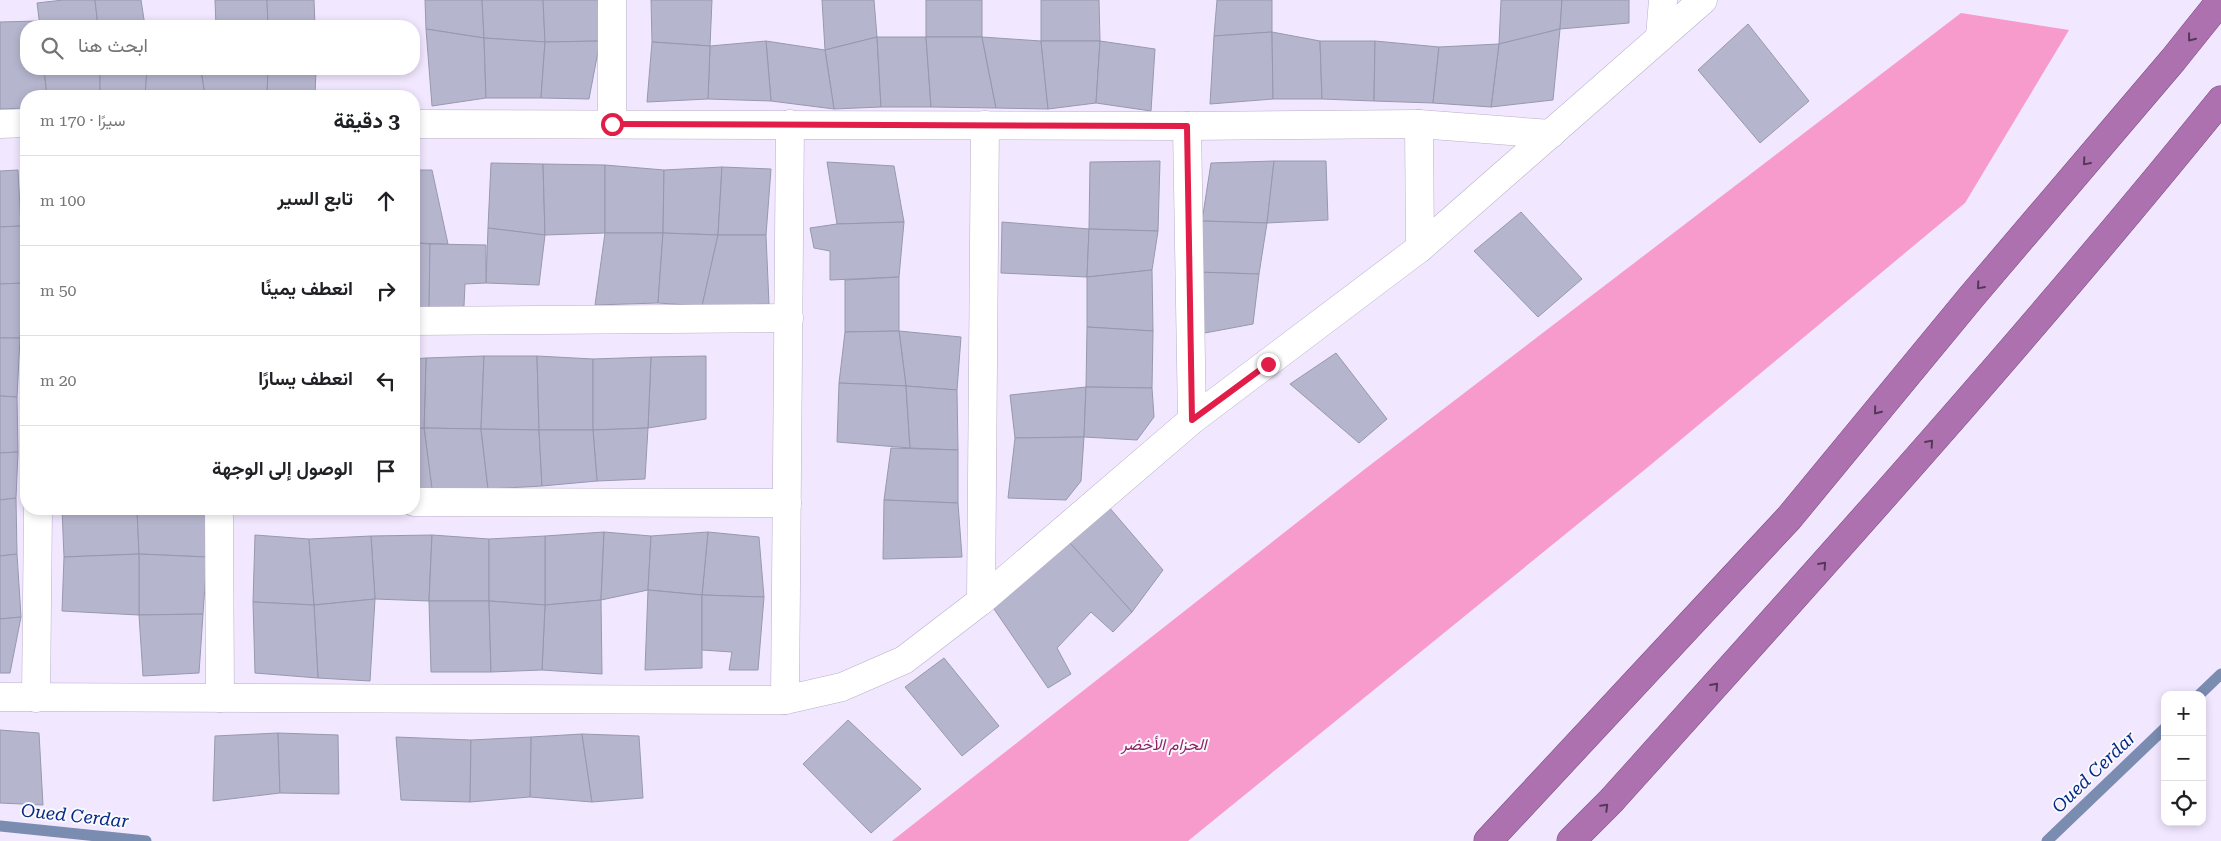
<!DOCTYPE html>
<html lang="ar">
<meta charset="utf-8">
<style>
:root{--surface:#fff;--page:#f2f2f2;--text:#202124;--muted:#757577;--line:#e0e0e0}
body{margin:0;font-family:"Roboto Serif",Vazirmatn,serif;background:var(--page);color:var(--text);direction:rtl}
.controls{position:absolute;right:15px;bottom:15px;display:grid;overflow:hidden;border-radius:10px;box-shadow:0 2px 8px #0003}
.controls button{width:45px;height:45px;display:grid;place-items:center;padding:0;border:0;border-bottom:1px solid var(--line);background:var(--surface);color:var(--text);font:25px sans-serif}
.stop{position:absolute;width:15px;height:15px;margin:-11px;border:4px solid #e11d48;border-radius:50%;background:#fff}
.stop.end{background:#e11d48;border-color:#fff;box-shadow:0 1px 5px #0008}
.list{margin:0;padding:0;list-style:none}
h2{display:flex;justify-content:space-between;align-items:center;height:65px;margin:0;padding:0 20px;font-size:21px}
h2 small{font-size:16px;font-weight:400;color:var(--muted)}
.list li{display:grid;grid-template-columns:32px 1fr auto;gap:15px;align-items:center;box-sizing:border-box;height:90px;padding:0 20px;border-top:1px solid var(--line)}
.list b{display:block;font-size:19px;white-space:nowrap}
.list em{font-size:16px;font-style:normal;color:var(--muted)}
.icon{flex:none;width:28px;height:28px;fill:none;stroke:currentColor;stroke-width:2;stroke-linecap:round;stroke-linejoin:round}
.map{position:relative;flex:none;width:2221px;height:841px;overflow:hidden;direction:ltr}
.search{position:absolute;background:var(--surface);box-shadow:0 2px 8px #0003;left:20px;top:20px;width:400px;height:55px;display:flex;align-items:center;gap:12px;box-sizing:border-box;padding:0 18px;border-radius:20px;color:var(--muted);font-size:19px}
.panel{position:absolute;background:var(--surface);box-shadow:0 2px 8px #0003;left:20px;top:90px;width:400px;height:425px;border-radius:20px;direction:rtl}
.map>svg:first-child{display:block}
.forest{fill:#f79acc}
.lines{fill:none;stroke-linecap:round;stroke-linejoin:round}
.stream{stroke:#7b8cb1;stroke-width:11}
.building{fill:#b5b6ce;stroke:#9798b0}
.minor-casing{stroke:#b9afc6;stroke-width:29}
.highway-casing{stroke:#79507c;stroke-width:29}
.minor{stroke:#fff;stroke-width:28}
.highway{stroke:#ae71b0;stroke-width:28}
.oneway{stroke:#533957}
.route{stroke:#e11d48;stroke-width:6}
.labels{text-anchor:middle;stroke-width:4;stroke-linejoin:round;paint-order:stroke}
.park-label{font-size:16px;font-style:italic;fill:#8d2365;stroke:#faf8fd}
.water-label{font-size:18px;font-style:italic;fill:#022a84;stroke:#faf8fd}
</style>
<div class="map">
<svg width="2221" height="841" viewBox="0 0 2221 841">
<rect width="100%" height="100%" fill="#f1e7ff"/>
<polygon class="forest" points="1961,13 2069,30 1965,203 1648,467 1188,841 892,841 1365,469"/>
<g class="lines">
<g class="stream">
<polyline points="2199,695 2221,674"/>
<polyline points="0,826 146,841"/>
<polyline points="2047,841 2165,728"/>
</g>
</g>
<g class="building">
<polygon points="63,0 95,0 98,26 40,26 37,3"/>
<polygon points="95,0 141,0 145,26 98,26"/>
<polygon points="215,0 267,0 268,26 216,26"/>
<polygon points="267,0 314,0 315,26 268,26"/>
<polygon points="425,0 482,0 484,38 426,29"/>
<polygon points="482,0 543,0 545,42 484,38"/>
<polygon points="543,0 598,0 600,41 545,42"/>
<polygon points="651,0 712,0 710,46 652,42"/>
<polygon points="822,0 874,0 877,37 825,50"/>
<rect x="926" y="0" width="56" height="37"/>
<polygon points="1041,0 1099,0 1100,41 1041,41"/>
<polygon points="1217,0 1272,0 1272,32 1214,36"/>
<polygon points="1501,0 1562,0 1560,29 1499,44"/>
<polygon points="1562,0 1629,0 1629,23 1560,29"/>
<polygon points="39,21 40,26 26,26 26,69 44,69 47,96 26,96 26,108 0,109 0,22"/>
<polygon points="1748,24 1809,101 1760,143 1698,70"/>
<polygon points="426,29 484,38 486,98 432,106"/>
<polygon points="1560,29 1553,100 1491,107 1499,44"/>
<polygon points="1272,32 1273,99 1210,104 1214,36"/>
<polygon points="1272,32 1320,41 1322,99 1273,99"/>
<polygon points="877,37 881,107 834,109 825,50"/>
<polygon points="877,37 926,37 931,107 881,107"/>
<polygon points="926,37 982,37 996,108 931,107"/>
<polygon points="982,37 1041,41 1048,109 996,108"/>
<polygon points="484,38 545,42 541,98 486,98"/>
<polygon points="600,41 589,99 541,98 545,42"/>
<polygon points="766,41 825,50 834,109 771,101"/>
<polygon points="766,41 771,101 708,99 710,46"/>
<polygon points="1041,41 1100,41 1096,103 1048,109"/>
<polygon points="1100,41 1155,49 1151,111 1096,103"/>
<polygon points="1320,41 1375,41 1374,101 1322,99"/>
<polygon points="1375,41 1439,47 1433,103 1374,101"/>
<polygon points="652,42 710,46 708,99 647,102"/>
<polygon points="1499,44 1491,107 1433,103 1439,47"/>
<polygon points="44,69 100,69 100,96 47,96"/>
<polygon points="100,69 147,69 145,96 100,96"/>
<polygon points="147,69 201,69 205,96 145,96"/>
<polygon points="201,69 268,69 267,96 205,96"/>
<polygon points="268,69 316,69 315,96 267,96"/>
<polygon points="1160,161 1158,231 1089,229 1090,162"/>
<polygon points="1274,161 1267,223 1202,221 1211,163"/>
<polygon points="1274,161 1326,161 1328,220 1267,223"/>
<polygon points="827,162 894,166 904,222 837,224"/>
<polygon points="491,163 543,164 545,235 488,228"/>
<polygon points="543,164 605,165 605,233 545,235"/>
<polygon points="605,165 664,170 663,233 605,233"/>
<polygon points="722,167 718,235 663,233 664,170"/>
<polygon points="722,167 771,169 766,235 718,235"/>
<polygon points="18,170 21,226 0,227 0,171"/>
<polygon points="414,170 432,170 448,244 414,243"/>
<polygon points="1521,212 1582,279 1538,317 1474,251"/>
<polygon points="1202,221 1267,223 1259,274 1195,272"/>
<polygon points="904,222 899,277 830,280 830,251 814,248 810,228 837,224"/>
<polygon points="1002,222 1089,229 1087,277 1001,273"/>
<polygon points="21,226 24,283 0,284 0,227"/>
<polygon points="488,228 545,235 539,285 486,283"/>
<polygon points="1089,229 1158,231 1152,270 1087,277"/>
<polygon points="605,233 663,233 658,303 595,305"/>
<polygon points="663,233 718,235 702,306 658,303"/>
<polygon points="718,235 766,235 769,304 702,306"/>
<polygon points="414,243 430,244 429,312 414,312"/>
<polygon points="430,244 486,245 486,283 465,284 464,306 429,312"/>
<polygon points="1152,270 1153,331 1087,327 1087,277"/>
<polygon points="1195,272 1259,274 1253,324 1194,335"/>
<polygon points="899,277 899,331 845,332 845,280"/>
<polygon points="24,283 20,338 0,338 0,284"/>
<polygon points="1087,327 1153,331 1152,388 1086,387"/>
<polygon points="899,331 961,337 957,390 906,386"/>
<polygon points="899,331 906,386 839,383 845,332"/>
<polygon points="0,338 20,338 17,397 0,396"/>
<polygon points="1336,353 1387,419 1359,443 1290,384"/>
<polygon points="484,356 481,429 424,428 426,358"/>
<polygon points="484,356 537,356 539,430 481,429"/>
<polygon points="537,356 593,359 593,430 539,430"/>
<polygon points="706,356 706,419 648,428 651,357"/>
<polygon points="651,357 648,428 593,430 593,359"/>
<polygon points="426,358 424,428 414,429 414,359"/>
<polygon points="839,383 906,386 910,448 837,442"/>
<polygon points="906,386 957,390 958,450 910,448"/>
<polygon points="1086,387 1084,437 1015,438 1010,395"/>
<polygon points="1086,387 1152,388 1154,417 1137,440 1084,437"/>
<polygon points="0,396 17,397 18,452 0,453"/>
<polygon points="424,428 481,429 488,489 432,489"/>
<polygon points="424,428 432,489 414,490 414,429"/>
<polygon points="648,428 645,479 597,481 593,430"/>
<polygon points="481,429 539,430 542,486 488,489"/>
<polygon points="539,430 593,430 597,481 542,486"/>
<polygon points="1084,437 1081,481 1066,500 1008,498 1015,438"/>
<polygon points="891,448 958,450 958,503 884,500"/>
<polygon points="18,452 16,498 0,500 0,453"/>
<polygon points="16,498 17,554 0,556 0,500"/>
<polygon points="884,500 958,503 962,557 883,559"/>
<polygon points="1108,506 1163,570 1132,612 1070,543"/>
<polygon points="62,509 137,509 139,554 64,557"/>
<polygon points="137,509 208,509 207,557 139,554"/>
<polygon points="604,532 601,600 545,605 545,536"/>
<polygon points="604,532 651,536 648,590 601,600"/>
<polygon points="708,532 759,537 764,597 702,595"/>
<polygon points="708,532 702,595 648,590 651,536"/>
<polygon points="255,535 309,539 314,605 253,602"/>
<polygon points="432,535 429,601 375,599 371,536"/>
<polygon points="432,535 489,539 489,601 429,601"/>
<polygon points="371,536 375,599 314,605 309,539"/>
<polygon points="545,536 545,605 489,601 489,539"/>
<polygon points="1070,543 1132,612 1113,632 1091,612 1057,648 1071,674 1048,688 992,606"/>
<polygon points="17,554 21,617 0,619 0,556"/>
<polygon points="139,554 207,557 203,614 139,615"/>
<polygon points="139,554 139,615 62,611 64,557"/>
<polygon points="648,590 702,595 702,668 645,670"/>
<polygon points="702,595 764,597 758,670 729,670 732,652 702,650"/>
<polygon points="375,599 370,681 318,678 314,605"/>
<polygon points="601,600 602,674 542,670 545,605"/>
<polygon points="429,601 489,601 491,672 431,672"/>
<polygon points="489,601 545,605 542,670 491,672"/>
<polygon points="253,602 314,605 318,678 255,673"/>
<polygon points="203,614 199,673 143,676 139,615"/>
<polygon points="21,617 10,673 0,673 0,619"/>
<polygon points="944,658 999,726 962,756 905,687"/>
<polygon points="848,720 921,789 871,833 803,764"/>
<polygon points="0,730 39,733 43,805 0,803"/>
<polygon points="278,733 280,793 213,801 215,736"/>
<polygon points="278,733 338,735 339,794 280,793"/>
<polygon points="582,734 592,802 530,797 531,737"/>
<polygon points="582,734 639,736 643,798 592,802"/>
<polygon points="396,737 471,740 470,802 401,800"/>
<polygon points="531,737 530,797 470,802 471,740"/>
</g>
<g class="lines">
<g class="minor-casing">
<g id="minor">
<polyline points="612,0 612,124"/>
<polyline points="1660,37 1663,0"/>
<polyline points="0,124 26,123"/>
<polyline points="414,124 1187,126 1419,124 1551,134"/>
<polyline points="1419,124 1420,248"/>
<polyline points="1187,126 1192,420"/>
<polyline points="414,321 789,318"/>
<polyline points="414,502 787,503"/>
<polyline points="219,509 220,698"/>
<polyline points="981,601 985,125"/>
<polyline points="0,697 785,700 842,687 904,660 981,601 1192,420 1420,248 1703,0"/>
<polyline points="36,698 38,509"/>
<polyline points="785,700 790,124"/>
</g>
</g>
<g class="highway-casing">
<g id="highway">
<polyline points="1488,841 1789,518 1972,296 2173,60 2221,0"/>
<path d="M1571,841L1611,801C1818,571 2026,341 2221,100"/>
</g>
</g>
<use href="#minor" class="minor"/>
<use href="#highway" class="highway"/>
</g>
<defs><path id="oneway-chevron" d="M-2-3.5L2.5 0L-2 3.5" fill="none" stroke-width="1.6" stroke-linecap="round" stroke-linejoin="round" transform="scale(1.25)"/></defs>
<g class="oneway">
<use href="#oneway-chevron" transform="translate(2191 38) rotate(128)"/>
<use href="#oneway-chevron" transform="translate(2086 162) rotate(131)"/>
<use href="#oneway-chevron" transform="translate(1980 286) rotate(131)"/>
<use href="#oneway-chevron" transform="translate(1877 411) rotate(129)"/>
<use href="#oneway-chevron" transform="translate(1930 443) rotate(-49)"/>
<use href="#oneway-chevron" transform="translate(1823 565) rotate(-48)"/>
<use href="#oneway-chevron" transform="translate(1715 686) rotate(-48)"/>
<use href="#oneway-chevron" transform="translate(1605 807) rotate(-45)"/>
</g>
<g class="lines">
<polyline class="route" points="612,124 1187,126 1192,420 1268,364"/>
</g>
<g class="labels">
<g class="park-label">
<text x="1164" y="750">الحزام الأخضر</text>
</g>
<g class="water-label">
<text transform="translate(2094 772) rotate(-44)" y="6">Oued Cerdar</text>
<text transform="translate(75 816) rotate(6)" y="6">Oued Cerdar</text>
</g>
</g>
</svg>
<div class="controls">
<button>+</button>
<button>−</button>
<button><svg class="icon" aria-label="locate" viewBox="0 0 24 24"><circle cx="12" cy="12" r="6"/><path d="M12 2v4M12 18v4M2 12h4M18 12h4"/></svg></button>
</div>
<div class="stop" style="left:612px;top:124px"></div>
<div class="stop end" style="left:1268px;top:364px"></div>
<div class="search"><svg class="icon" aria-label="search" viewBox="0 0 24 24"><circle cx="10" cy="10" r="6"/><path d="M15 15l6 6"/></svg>ابحث هنا</div>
<section class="panel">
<h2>3 دقيقة<small>سيرًا · 170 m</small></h2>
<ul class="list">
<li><svg class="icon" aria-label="ahead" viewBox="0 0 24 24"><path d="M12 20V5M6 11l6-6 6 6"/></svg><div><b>تابع السير</b></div><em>100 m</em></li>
<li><svg class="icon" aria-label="right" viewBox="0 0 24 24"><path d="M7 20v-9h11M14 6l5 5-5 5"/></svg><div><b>انعطف يمينًا</b></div><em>50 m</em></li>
<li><svg class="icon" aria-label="left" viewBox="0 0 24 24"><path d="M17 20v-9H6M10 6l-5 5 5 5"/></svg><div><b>انعطف يسارًا</b></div><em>20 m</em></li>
<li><svg class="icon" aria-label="arrive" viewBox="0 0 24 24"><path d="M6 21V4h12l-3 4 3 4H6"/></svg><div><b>الوصول إلى الوجهة</b></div></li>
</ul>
</section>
</div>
